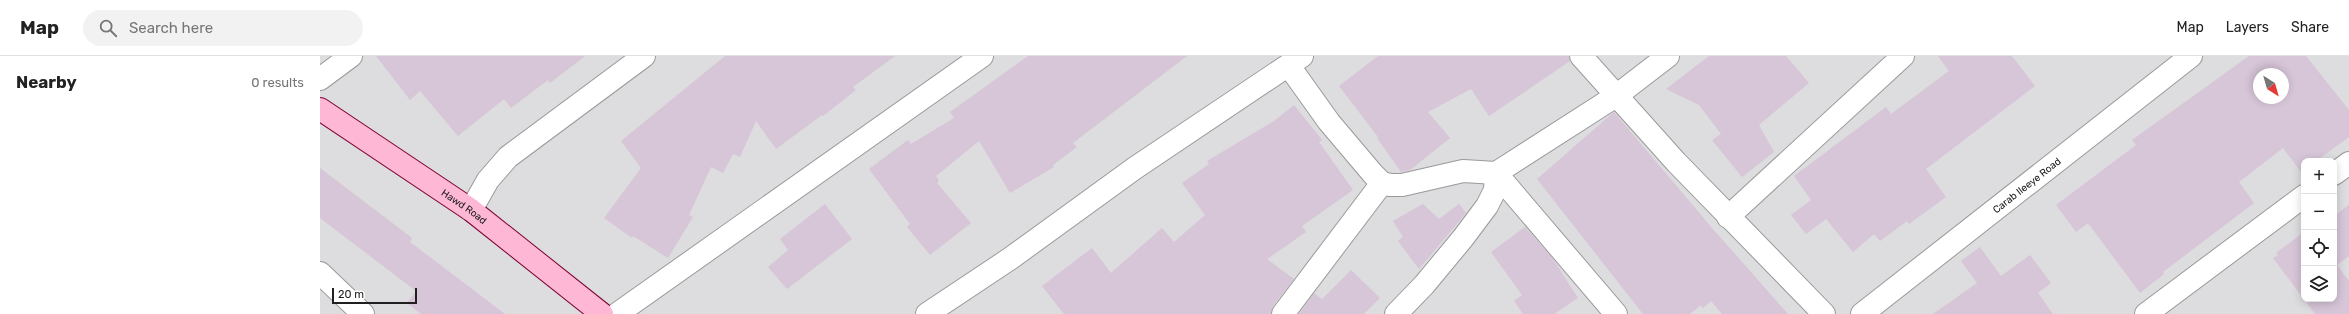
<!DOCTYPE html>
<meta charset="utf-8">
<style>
:root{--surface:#fff;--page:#f2f2f2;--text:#222;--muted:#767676;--line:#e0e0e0}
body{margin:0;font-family:Rubik,sans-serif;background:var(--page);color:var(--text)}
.controls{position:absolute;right:12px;bottom:12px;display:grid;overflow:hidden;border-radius:8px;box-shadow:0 2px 10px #0003}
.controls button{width:36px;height:36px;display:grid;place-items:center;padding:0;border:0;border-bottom:1px solid var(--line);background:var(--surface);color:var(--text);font:20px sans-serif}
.compass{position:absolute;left:1933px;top:12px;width:36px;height:36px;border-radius:50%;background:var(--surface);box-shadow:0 2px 10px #0003;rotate:143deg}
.scale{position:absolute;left:12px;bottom:10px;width:85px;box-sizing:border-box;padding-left:4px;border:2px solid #202020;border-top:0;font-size:11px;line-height:14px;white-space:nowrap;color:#202020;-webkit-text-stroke:3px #fff;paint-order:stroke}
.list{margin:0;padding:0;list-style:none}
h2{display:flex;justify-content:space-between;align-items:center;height:52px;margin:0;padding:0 16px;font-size:17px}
h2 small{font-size:13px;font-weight:400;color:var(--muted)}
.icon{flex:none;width:22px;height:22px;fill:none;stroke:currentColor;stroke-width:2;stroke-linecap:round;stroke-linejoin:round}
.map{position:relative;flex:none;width:2029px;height:258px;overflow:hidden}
header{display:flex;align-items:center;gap:24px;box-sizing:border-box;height:56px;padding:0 20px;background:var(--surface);border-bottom:1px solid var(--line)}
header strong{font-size:19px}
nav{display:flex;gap:22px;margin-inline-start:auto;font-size:14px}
.search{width:280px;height:36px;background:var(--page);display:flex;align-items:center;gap:10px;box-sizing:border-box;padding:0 14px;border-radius:22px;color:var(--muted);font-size:15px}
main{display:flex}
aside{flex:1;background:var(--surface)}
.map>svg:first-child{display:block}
.residential{fill:#dddcde;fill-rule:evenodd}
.building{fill:#d7c5d8;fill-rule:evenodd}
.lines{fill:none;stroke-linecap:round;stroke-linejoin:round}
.minor-casing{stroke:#9a9a9a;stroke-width:24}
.secondary-casing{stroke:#7d002e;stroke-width:24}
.minor{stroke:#fff;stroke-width:22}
.secondary{stroke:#feb7d5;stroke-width:22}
.labels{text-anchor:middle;stroke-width:4;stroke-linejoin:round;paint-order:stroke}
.street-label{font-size:10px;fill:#202020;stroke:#fff}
</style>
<header>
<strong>Map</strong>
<div class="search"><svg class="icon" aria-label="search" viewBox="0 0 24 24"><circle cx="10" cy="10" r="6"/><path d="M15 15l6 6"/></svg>Search here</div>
<nav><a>Map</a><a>Layers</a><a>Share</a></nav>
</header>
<main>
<aside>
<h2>Nearby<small>0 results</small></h2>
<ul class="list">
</ul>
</aside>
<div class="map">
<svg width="2029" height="258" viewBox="0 0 2029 258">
<rect width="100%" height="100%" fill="#f1e5ef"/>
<path class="residential" d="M0,0H2029V258H0ZM1939,18H1963V42H1939ZM1984,105H2014V243H1984Z"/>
<g class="building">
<polygon points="56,0 265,0 230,27 228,24 191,52 184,43 138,80 100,35 90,44"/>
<polygon points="405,0 575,0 533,31 536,34 503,60 502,59 456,93 436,65 420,101 413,98 403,117 391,111 369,159 373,161 348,202 313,180 312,182 284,162 321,112 301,85"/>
<polygon points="708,0 867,0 753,87 757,91 733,109 734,111 690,137 659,85 616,120 619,125 617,127 651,167 610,199 587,171 590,168 549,113 588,84 591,88 634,62 630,56"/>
<polygon points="1058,0 1249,0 1250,5 1169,60 1151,33 1108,56 1130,82 1090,114 1081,116 1057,82 1058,81 1019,30"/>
<polygon points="1389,0 1466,0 1489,27 1439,69 1454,96 1422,121 1392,84 1401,78 1379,49 1346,33"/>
<polygon points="1618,0 1692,0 1715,30 1606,113 1626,141 1589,168 1587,165 1560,185 1554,178 1533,196 1506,163 1486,178 1471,159 1491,144 1474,120 1566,51 1571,58 1629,15"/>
<path d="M1929,0H1986L2029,54V81L1996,105H1984V114L1981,116L1963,92L1919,126L1934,147L1843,216L1844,218L1820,237L1768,167L1756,176L1736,149L1816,89L1812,84ZM1939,18H1963V42H1939Z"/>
<polygon points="974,49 1002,84 999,86 1033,134 982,170 986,176 947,203 974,223 953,250 951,258 744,258 722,230 772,192 791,217 842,172 854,186 885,159 862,127 889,108 887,105 954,65"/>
<polygon points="1294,56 1392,172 1468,258 1402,258 1391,245 1383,252 1381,249 1370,258 1323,258 1217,123"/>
<polygon points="0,112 92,182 90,186 185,258 101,258 87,247 96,235 0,162"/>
<polygon points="505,148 532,183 467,233 448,211 468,194 460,183"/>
<polygon points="1103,148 1119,163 1139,148 1146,157 1099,213 1078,185 1083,181 1073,165"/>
<polygon points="2029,149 2029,200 2017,209 2029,225 2029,258 1995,258 1953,202 1958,199 1956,197 1984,176 1984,243 2014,243 2014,160"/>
<polygon points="1205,171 1233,203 1258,242 1234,258 1203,258 1194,245 1202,239 1171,196"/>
<polygon points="1660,191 1681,220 1710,199 1731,227 1718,237 1733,258 1613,258 1657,227 1641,205"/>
<polygon points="1031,214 1060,242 1044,258 979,258 994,237 1002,243"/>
</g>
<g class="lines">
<g class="minor-casing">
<g id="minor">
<polyline points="1261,0 1356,106 1504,258"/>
<polyline points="969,10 1009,66 1053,118 1062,127 1070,129 1082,129 1143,115 1176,117 1296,40 1348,0"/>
<polyline points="0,23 31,0"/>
<polyline points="1176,117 1296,258"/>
<polyline points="2014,118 2029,107"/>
<polyline points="151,154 168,124 188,101 324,0"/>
<polyline points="1408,161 1583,0"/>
<polyline points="0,217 43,258"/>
<polyline points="297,258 662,0"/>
<polyline points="607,258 691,202 815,112 982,0"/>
<polyline points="963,258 1062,127"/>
<polyline points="1076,258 1104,229 1143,182 1167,150 1175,134 1176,117"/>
<path id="s1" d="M1542,258L1871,0"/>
<polyline points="1826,258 1984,140"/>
</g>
</g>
<g class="secondary-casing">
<g id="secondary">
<path id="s2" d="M0,53L151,154L282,258"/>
</g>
</g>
<use href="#minor" class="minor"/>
<use href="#secondary" class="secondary"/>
</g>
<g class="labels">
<g class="street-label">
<text dy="4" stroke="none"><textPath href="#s1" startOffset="209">Carab Ileeye Road</textPath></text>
<text dy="4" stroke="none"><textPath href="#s2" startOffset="174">Hawd Road</textPath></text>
</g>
</g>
</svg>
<div class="controls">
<button>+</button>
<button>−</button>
<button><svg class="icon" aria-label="locate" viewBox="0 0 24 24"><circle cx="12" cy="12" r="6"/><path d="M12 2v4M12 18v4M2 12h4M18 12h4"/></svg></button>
<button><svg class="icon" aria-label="layers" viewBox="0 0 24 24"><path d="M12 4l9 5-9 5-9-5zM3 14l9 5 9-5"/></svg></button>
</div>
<svg class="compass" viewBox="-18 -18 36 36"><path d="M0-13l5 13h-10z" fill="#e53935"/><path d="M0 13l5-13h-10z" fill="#767676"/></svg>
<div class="scale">20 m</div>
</div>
</main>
